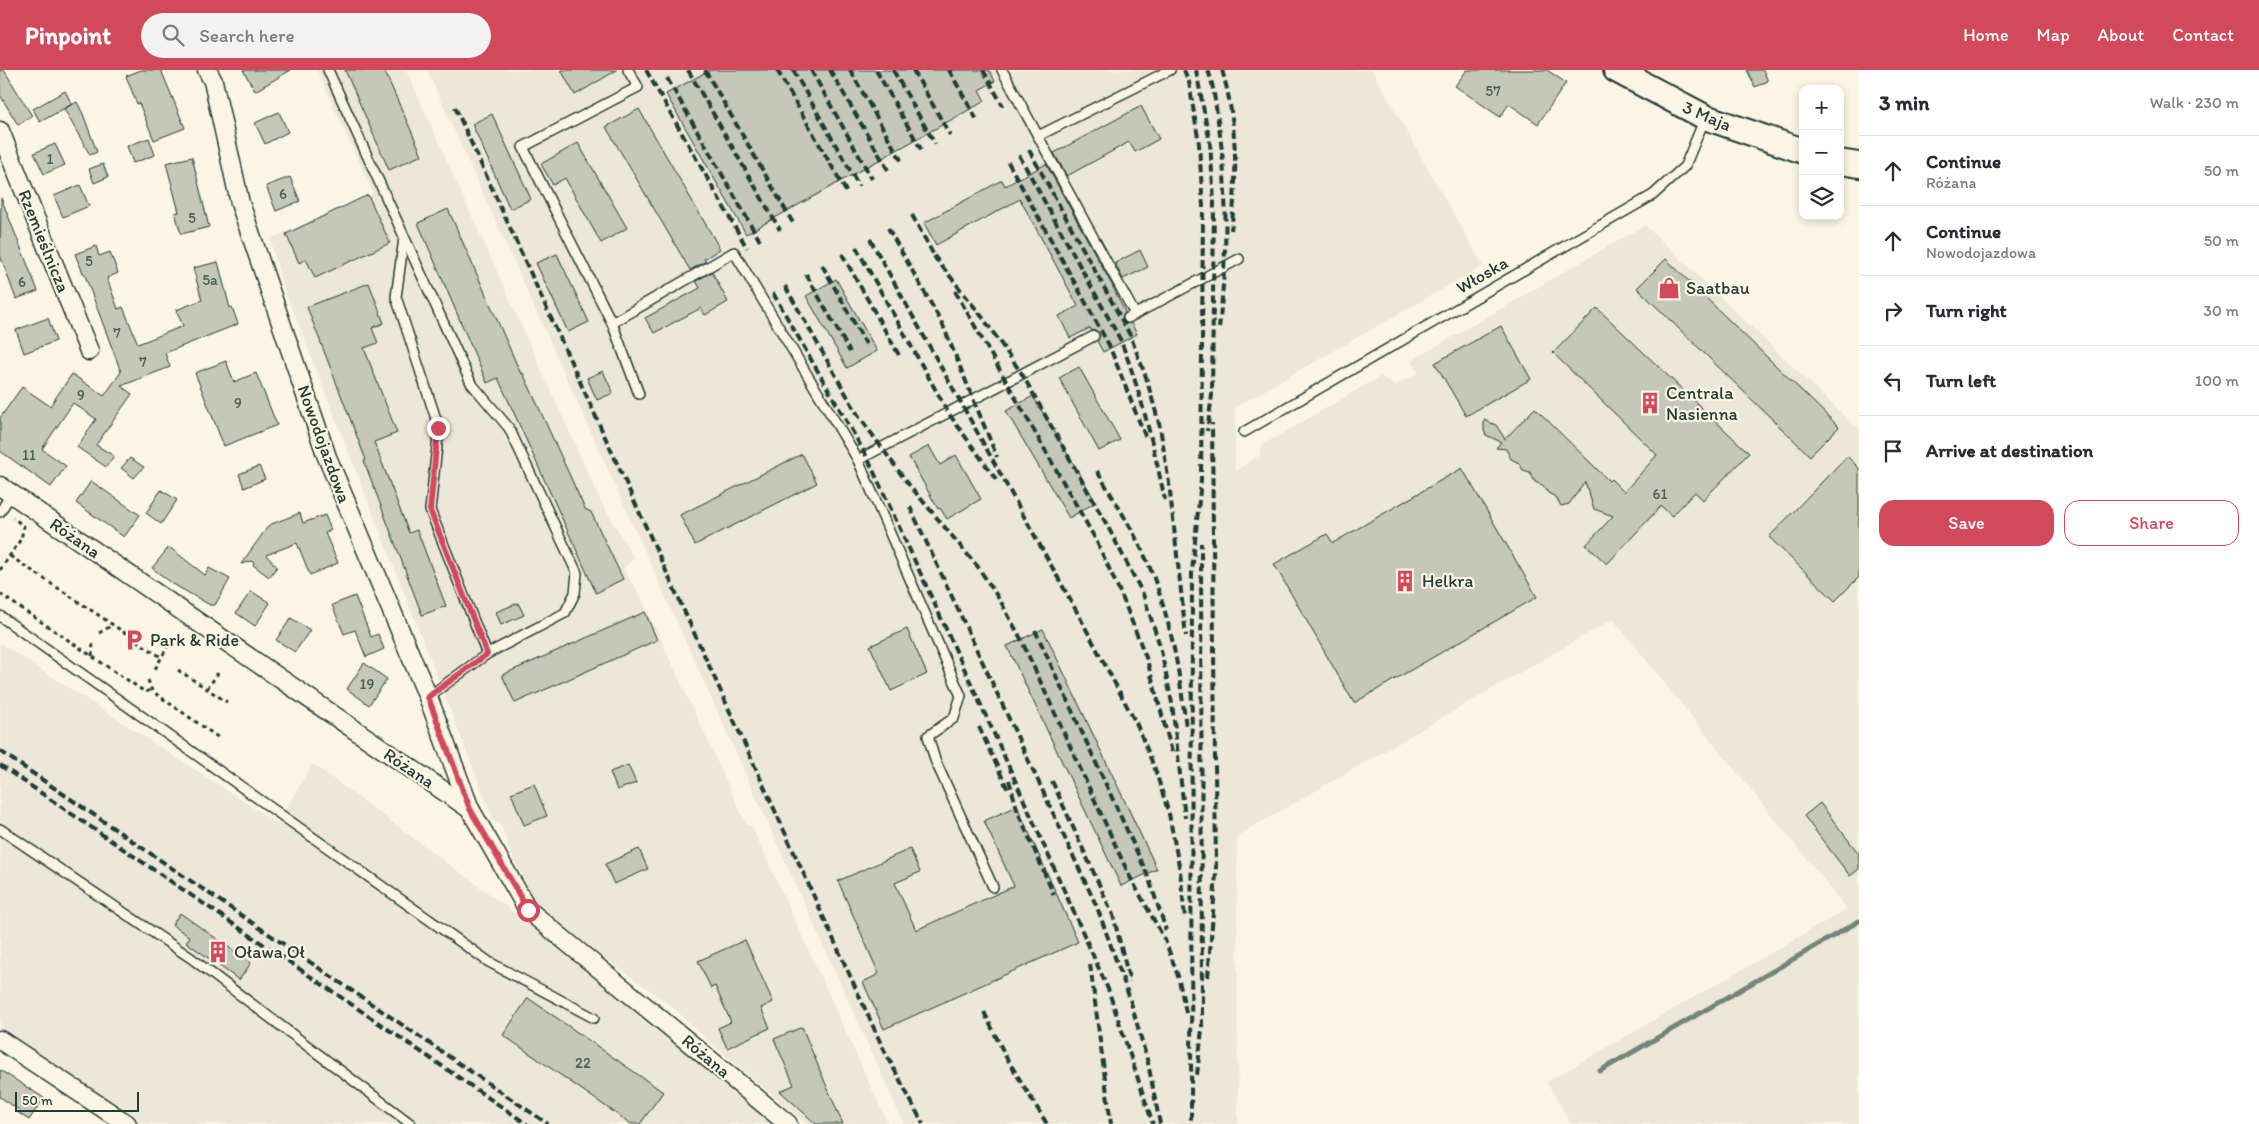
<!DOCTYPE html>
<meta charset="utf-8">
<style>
:root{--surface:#fff;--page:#f2f2f3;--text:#2b2b33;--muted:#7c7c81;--line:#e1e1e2;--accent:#d1495b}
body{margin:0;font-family:Itim,sans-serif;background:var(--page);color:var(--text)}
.controls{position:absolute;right:15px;top:15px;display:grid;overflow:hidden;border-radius:10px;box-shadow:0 2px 8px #0003}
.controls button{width:45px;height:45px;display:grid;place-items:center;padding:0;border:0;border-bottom:1px solid var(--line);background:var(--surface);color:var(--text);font:25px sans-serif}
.scale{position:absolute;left:15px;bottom:12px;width:124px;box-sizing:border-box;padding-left:5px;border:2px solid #1f3d34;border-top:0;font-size:14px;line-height:18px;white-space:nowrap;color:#1f3d34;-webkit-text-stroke:4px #fcf5e5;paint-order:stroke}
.stop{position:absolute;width:15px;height:15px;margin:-11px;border:4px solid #d1495b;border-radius:50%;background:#fff}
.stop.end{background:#d1495b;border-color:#fff;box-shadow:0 1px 5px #0008}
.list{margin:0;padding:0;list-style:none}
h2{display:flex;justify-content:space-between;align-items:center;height:65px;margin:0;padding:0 20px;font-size:21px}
h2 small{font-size:16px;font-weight:400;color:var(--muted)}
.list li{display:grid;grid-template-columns:32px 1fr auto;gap:15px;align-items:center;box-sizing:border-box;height:70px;padding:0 20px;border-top:1px solid var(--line)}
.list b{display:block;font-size:19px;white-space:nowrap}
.list p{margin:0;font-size:16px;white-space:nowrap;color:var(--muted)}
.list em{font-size:16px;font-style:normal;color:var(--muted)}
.actions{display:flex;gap:10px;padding:15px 20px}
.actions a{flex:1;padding:11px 0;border:1px solid var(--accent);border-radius:15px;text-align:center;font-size:18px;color:var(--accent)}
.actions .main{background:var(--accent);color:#fff}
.icon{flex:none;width:28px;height:28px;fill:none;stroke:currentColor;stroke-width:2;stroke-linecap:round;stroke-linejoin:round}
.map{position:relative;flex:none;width:1859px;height:1054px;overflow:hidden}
header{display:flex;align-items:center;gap:30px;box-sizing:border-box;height:70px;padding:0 25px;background:var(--accent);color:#fff}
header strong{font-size:24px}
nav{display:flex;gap:28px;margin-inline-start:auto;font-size:18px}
.search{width:350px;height:45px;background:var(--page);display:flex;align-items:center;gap:12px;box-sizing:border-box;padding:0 18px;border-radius:28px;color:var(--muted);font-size:19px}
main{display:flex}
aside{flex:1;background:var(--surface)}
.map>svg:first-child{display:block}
.built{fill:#ece7d8}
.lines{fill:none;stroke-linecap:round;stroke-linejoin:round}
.stream{stroke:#758479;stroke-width:5}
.building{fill:#c5c7b9;stroke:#1f3d34}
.lane-casing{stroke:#1f3d34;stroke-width:12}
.street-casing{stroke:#1f3d34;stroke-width:21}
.secondary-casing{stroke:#1f3d34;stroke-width:28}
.path{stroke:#1f3d34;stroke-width:3;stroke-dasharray:4 4;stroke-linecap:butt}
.lane{stroke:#fcf5e5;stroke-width:9}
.street{stroke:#fcf5e5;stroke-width:18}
.secondary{stroke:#fcf5e5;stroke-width:24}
.rail{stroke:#1f3d34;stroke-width:4;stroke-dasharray:8 4;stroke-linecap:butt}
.route{stroke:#d1495b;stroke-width:6}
.labels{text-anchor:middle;stroke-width:4.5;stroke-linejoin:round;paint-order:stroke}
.number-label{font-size:15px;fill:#486055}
.street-label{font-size:18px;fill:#1f3d34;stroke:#fcf5e5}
.poi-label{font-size:18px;fill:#1f3d34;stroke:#fcf5e5;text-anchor:start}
</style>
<header>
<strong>Pinpoint</strong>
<div class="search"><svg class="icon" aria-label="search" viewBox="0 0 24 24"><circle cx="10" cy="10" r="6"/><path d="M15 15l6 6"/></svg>Search here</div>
<nav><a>Home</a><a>Map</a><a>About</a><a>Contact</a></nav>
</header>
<main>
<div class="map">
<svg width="1859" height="1054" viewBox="0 0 1859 1054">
<rect width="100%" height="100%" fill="#fcf5e5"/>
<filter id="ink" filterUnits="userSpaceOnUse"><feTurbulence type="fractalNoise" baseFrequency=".02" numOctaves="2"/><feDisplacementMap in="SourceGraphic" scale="10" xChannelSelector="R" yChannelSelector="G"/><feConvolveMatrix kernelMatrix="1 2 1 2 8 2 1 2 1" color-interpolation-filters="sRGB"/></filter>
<g filter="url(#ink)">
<g class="built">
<polygon points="317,0 406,0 600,430 634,488 623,499 641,527 747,756 751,755 888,1054 807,1054 704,967 669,934 542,843 512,787 501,755 494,751 282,213 270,169 373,123"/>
<polygon points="427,0 1372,0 1483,196 1235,337 1235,401 1260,385 1261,376 1381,306 1394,316 1418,303 1411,291 1645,155 1856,357 1859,354 1859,1054 1571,1054 1547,1012 1847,839 1613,549 1237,766 1238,1054 904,1054"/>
<polygon points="0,573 277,753 313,694 538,860 775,1054 142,1054 0,959"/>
</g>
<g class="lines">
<polyline class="stream" points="1600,1001 1859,851"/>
</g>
<g class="building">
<polygon points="0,0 4,0 32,46 18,55 0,25"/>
<polygon points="141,0 161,0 185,58 154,70 139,33 137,34 126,6"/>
<polygon points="243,0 291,0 255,21"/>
<polygon points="345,0 384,0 422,85 389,100"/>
<polygon points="561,0 617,0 575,25"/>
<polygon points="710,0 989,0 995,11 979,20 985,31 746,164 666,24"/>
<polygon points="1467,0 1547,0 1566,13 1538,54 1509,34 1500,47 1455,16"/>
<polygon points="1747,0 1763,0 1768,11 1755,17"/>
<polygon points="65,21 72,34 40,52 33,39"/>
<polygon points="77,32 83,44 97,82 90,85 64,39"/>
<polygon points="1141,36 1159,69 1135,82 1129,72 1067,106 1054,83"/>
<polygon points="639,39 720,179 704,189 706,191 690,200 606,57"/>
<polygon points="279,42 288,62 265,74 255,53"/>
<polygon points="492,44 531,129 510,139 472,54"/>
<polygon points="149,68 155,85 133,93 127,76"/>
<polygon points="578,73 627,158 601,173 565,108 553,115 541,94"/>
<polygon points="55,74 65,95 44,104 34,83"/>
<polygon points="192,87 209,157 181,164 175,143 179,142 166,93"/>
<polygon points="103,94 108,107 94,113 89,99"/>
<polygon points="1046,94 1112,215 1125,242 1122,247 1123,251 1127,254 1131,253 1137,264 1103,282 1097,271 1100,266 1097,261 1091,260 1090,258 1070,268 1059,246 1078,236 1020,129 936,175 924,153 1002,110 1005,116"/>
<polygon points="290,107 300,131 276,141 266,116"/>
<polygon points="80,115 89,136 63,147 54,126"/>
<polygon points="368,125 390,173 315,208 306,189 299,193 286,164"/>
<polygon points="1,128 38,221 16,229 0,185"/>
<polygon points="448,139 521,304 523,303 585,439 591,442 623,509 596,523 498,308 487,313 418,153"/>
<polygon points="96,176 99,186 110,182 118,203 107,208 118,239 123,237 138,274 183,256 176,240 202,230 193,198 218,192 230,238 232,237 238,254 165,283 170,297 121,316 132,324 96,375 114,386 106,397 77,377 96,349 73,333 42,379 66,396 51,417 0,381 0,348 22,317 50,336 72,304 104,326 121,302 84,203 83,203 75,184"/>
<polygon points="1140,180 1148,197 1123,209 1115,193"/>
<polygon points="557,184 589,252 568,262 536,193"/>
<polygon points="1666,189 1839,357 1810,386 1637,218"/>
<polygon points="712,202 728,232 705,245 701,238 654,263 645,248 700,218 696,211"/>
<polygon points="836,209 877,281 847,298 806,226"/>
<polygon points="369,213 384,253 372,258 378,273 364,278 397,363 374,372 409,463 417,460 446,536 422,545 364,391 366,390 307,237"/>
<polygon points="1597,238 1749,383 1703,430 1695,422 1672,446 1661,436 1607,494 1586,475 1613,446 1594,439 1585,412 1569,434 1561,436 1556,427 1548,423 1544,416 1535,412 1530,402 1523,400 1519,393 1511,389 1506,379 1496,378 1501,372 1486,365 1484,361 1484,350 1496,355 1505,369 1535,338 1609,411 1611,409 1624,422 1657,385 1553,283"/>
<polygon points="48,248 56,271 24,283 16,260"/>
<polygon points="1501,256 1531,309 1466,346 1435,293"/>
<polygon points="226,291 234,312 256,303 277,355 224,376 195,303"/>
<polygon points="1079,297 1120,370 1099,381 1059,308"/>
<polygon points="603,301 613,323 597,330 587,308"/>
<polygon points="1033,326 1096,432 1069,448 1006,341"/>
<polygon points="929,376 940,395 956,385 981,429 947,449 940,438 938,439 909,387"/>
<polygon points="802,384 817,413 695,475 680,445"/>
<polygon points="1847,386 1859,398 1859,507 1835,531 1769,467"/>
<polygon points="130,388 144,397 134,408 121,398"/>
<polygon points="259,396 265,409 244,418 239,404"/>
<polygon points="1462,398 1537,527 1354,633 1274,494 1327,464 1333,473"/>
<polygon points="91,411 140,445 124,467 76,433"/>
<polygon points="161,420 177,430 161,454 146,443"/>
<polygon points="300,443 303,453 325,445 331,460 325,463 338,493 310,505 297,473 266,485 277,497 269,507 253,495 254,493 251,491 241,494 269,455"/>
<polygon points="169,477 205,505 209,498 230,509 215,535 210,535 173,514 152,498"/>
<polygon points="251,521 270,533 255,556 236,543"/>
<polygon points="355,526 371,567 378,564 384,579 366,587 355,560 344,564 332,535"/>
<polygon points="518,533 524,545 501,555 496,542"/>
<polygon points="645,542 657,570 515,633 502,605"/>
<polygon points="291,548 310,560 295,582 276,570"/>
<polygon points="907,559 927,604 891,621 870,576"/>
<polygon points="1043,559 1157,799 1121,816 1007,576"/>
<polygon points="364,593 387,609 369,635 347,619"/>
<polygon points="628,695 636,713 617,720 610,702"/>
<polygon points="534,714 547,746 524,755 511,723"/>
<polygon points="1820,733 1859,784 1859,799 1850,806 1804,746"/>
<polygon points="1017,736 1078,872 884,959 863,912 879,904 838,811 910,779 920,802 895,813 916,860 1014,816 984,751"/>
<polygon points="639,779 648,799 614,814 605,794"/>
<polygon points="180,843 251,893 239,910 186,872 190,867 172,855"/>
<polygon points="745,870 773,932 761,938 770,958 727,978 718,958 731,952 715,916 711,918 698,891"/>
<polygon points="528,928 663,1022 640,1054 631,1054 503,965"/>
<polygon points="802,957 821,1003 843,1054 816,1054 780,1021 794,1015 774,969"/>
<polygon points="0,1000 44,1028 29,1050 17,1042 19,1040 0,1027"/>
</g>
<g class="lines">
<g class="lane-casing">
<g id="lane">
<polyline points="328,0 471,313 509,358 577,503 575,523 565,543 487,584 428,627"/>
<polyline points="628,0 638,17 523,77 612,253 639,324"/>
<polyline points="1002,0 1135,244"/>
<polyline points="1038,66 1170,0"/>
<polyline points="404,168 396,227 439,358 430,440 487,584"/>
<polyline points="1128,248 1239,189"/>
<polyline points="612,253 734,182 858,390 961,626 954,648 928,666 935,690 993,817"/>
<polyline points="1244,362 1653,125 1685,96 1705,48"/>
<polyline points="858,390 1094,266"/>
<polyline points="0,442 11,424"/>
<polyline points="0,546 489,892 594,948"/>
<polyline points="0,759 191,888 411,1054"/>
</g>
</g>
<g class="street-casing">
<g id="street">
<polyline points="207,0 213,11 240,133 327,387 428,627 470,739"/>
<polyline points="0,61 89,281"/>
<polyline points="0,416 470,739 528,840 788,1054"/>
<polyline points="0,970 127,1054"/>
</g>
</g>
<g class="secondary-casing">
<g id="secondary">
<polyline points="1616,0 1705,47 1803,81"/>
<polyline points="1840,92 1859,95"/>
</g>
</g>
<g class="path">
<polyline points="10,486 161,587"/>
<polyline points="0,500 21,469 24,456 13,448"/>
<polyline points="0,524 145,622 151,620"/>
<polyline points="99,563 113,555"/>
<polyline points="92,586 93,572"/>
<polyline points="155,599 168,576"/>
<polyline points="178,600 227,632"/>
<polyline points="148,610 152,621 219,668"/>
<polyline points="207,619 218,603"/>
</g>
<use href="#lane" class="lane"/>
<use href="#street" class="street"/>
<use href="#secondary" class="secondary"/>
<g class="rail">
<polyline points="646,0 747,178"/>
<polyline points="688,0 780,160"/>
<polyline points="705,0 793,153"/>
<polyline points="777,0 847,123"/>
<polyline points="793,0 859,116"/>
<polyline points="811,0 872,109"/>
<polyline points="830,0 888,100"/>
<polyline points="850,0 902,92"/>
<polyline points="876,0 922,81"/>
<polyline points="893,0 935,74"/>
<polyline points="913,0 950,65"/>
<polyline points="949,0 977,50"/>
<polyline points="983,0 1003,36"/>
<polyline points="1184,0 1189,12 1199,74 1203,137 1201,410 1192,502 1191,1054"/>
<polyline points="1196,0 1210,73 1214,131 1212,325 1207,361"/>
<path d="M1208,0C1213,14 1215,30 1217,45C1229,115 1227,187 1219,258"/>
<path d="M1222,0C1237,51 1238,107 1231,160"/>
<polyline points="667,8 760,171"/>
<polyline points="455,37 882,976 923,1054"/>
<polyline points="1029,80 1130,265 1146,307 1160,357 1169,413 1186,566"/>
<path d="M1019,85L1120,269C1141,321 1153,375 1165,430"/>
<polyline points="1008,92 1109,275 1145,366"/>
<polyline points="912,145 937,191"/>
<polyline points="888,158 942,253 997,387"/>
<polyline points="870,169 1077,542 1137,655 1155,699 1169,744 1180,801 1185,848"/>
<polyline points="856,177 949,344 998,412"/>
<polyline points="842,184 900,287"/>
<polyline points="934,186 983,248 1022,304 1108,457 1143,524 1160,576 1172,633 1185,748"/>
<polyline points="822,195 866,274"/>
<polyline points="806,204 850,282"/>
<polyline points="785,216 858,345 906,411 978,497 1001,532 1020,567 1129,805 1165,870 1178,906 1187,947"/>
<polyline points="955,221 1096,470 1123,529 1147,590 1172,682"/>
<polyline points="773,223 867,387 997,670 1108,919 1153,1054"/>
<path d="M1097,401C1116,433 1136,464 1150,498C1171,550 1180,603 1186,658"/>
<polyline points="910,437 1097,837 1130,929 1148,993 1160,1054"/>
<polyline points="1035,560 1148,806 1166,860"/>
<polyline points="979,657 1008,720"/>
<polyline points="0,681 548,1054"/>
<polyline points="0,695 527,1054"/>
<polyline points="1009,710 1018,742 1054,825"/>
<polyline points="1052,711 1113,845 1130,912"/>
<polyline points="1090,894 1111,1054"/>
<polyline points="1208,907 1216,804 1212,353"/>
<polyline points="984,942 1006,987 1047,1054"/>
<polyline points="1197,1005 1202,959 1201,473"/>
</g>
</g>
</g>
<g class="lines" filter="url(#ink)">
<polyline class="route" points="438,358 430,440 487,584 428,627 470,739 528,840"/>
</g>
<defs>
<g id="shop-bare" transform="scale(1.725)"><path d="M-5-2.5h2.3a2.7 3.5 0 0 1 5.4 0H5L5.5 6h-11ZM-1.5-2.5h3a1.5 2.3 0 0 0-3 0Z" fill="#d1495b" stroke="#fcf5e5" stroke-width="2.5" paint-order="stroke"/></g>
<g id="building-bare" transform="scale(1.725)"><path d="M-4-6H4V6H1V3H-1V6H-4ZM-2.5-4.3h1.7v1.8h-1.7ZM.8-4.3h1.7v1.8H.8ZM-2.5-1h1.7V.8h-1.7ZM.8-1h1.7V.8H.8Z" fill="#d1495b" stroke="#fcf5e5" stroke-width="2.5" paint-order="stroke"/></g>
<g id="parking-bare" transform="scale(1.725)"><path d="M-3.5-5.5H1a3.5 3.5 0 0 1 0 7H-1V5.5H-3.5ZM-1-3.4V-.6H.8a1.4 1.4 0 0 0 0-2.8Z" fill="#d1495b" stroke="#fcf5e5" stroke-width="2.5" paint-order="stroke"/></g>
</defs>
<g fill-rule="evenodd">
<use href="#shop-bare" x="1669" y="218"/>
<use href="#building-bare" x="1650" y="333"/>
<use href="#building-bare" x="1405" y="511"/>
<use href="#parking-bare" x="134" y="570"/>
<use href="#building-bare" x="218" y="882"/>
</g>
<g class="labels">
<g class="number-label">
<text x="1493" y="26">57</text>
<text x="50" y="94">1</text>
<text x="283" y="129">6</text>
<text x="192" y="153">5</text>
<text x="89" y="196">5</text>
<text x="210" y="215">5a</text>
<text x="22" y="217">6</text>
<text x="117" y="268">7</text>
<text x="143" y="297">7</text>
<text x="81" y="330">9</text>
<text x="238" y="338">9</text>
<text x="29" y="390">11</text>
<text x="1660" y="429">61</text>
<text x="367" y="619">19</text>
<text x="583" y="998">22</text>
</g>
<g class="street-label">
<text transform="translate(1707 46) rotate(23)" y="6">3 Maja</text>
<text transform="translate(44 171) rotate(68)" y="6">Rzemieślnicza</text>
<text transform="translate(1482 205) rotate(-30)" y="6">Włoska</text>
<text transform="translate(324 374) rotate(70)" y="6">Nowodojazdowa</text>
<text transform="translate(75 468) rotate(35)" y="6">Różana</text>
<text transform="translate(409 698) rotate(34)" y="6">Różana</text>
<text transform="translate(706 986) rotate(40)" y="6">Różana</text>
</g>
<g class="poi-label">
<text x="1686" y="224">Saatbau</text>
<text x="1666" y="329">Centrala<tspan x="1666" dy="21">Nasienna</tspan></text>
<text x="1422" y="517">Helkra</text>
<text x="150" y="576">Park &amp; Ride</text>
<text x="234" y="888">Oława Oł</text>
</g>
</g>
</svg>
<div class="controls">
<button>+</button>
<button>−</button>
<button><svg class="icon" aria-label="layers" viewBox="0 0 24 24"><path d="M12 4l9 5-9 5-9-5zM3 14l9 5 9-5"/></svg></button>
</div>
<div class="scale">50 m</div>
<div class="stop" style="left:528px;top:840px"></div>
<div class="stop end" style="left:438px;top:358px"></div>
</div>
<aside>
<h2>3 min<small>Walk · 230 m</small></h2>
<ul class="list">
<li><svg class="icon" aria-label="ahead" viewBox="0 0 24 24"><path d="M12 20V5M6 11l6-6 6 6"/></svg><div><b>Continue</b><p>Różana</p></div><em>50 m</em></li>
<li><svg class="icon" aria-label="ahead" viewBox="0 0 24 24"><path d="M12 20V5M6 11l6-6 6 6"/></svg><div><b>Continue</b><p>Nowodojazdowa</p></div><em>50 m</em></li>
<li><svg class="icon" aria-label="right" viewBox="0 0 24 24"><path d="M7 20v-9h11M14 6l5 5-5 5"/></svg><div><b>Turn right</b></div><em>30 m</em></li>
<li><svg class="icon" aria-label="left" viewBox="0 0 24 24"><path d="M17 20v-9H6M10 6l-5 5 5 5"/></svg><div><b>Turn left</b></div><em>100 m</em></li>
<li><svg class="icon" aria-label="arrive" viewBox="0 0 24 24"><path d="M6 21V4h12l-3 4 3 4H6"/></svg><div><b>Arrive at destination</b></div></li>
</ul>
<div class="actions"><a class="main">Save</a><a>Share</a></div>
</aside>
</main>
